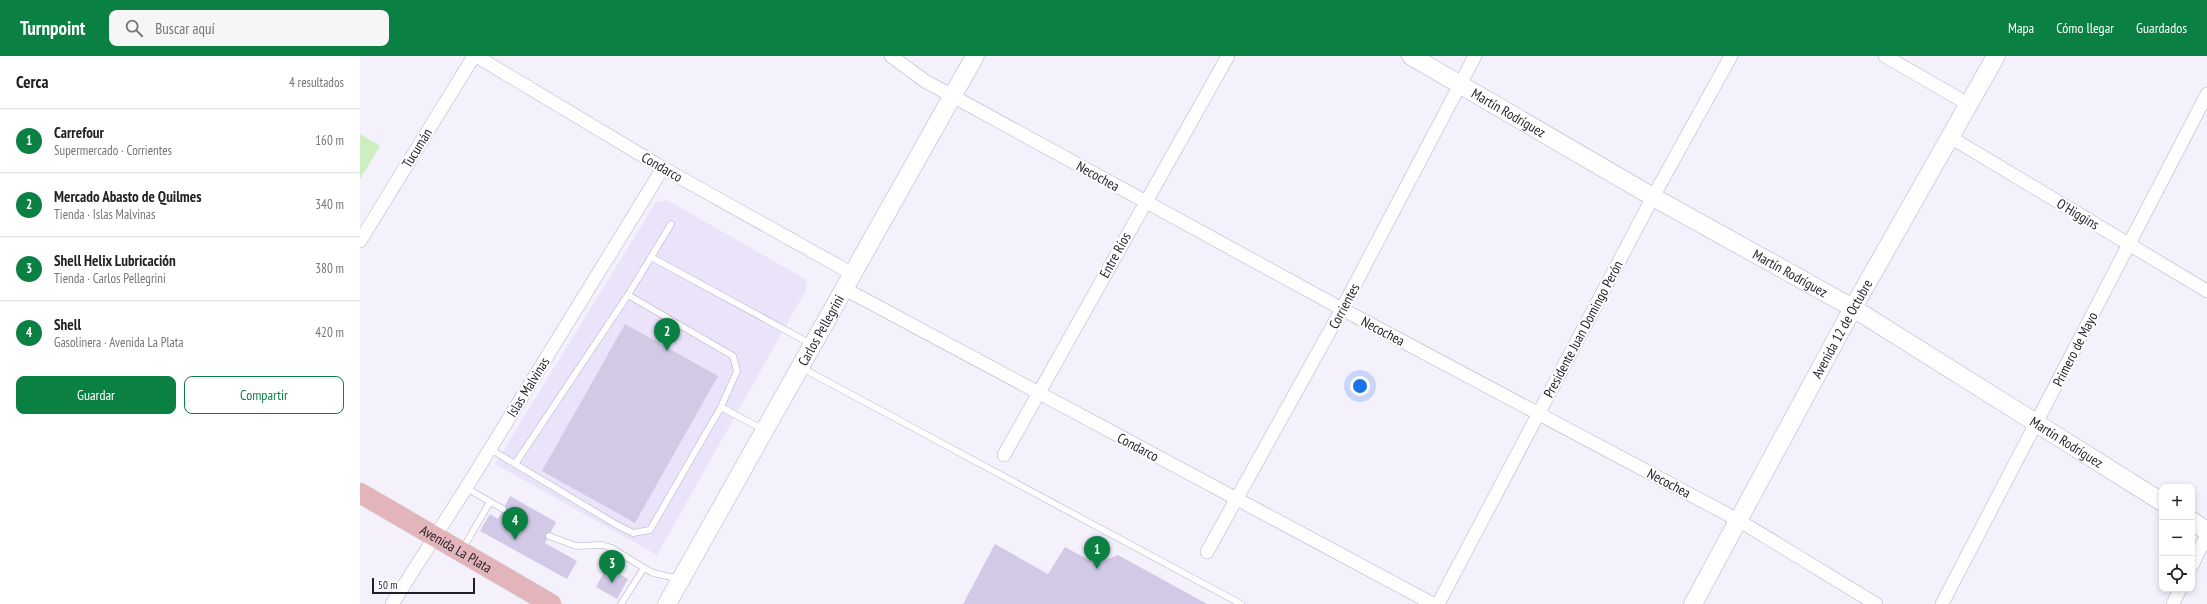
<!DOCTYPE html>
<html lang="es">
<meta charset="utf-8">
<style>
:root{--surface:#fff;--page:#f6f6f6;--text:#222;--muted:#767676;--line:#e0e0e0;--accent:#0b8043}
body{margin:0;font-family:"PT Sans Narrow",sans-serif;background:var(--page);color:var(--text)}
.controls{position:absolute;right:12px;bottom:12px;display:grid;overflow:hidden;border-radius:8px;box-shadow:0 2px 6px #0003}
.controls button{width:36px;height:36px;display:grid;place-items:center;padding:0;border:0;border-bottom:1px solid var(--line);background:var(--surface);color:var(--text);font:20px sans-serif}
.scale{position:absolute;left:12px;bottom:10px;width:103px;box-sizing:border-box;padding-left:4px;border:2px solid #211e29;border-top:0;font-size:11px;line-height:14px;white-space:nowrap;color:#211e29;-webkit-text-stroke:3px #fff;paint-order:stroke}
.you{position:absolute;left:1000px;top:330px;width:14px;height:14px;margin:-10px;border:3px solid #fff;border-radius:50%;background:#1a73e8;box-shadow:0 0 0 6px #1a73e833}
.badge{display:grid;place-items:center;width:26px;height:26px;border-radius:50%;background:var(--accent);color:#fff;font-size:13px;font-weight:700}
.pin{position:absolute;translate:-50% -33px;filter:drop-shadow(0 1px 2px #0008)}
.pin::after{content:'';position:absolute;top:21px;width:14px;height:12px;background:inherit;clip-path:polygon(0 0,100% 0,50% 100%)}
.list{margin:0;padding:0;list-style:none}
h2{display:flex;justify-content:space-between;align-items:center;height:52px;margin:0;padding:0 16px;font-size:17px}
h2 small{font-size:13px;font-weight:400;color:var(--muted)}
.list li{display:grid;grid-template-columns:26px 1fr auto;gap:12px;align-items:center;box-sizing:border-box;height:64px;padding:0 16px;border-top:1px solid var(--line)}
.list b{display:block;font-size:15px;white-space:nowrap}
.list p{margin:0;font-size:13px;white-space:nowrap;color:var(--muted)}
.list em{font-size:13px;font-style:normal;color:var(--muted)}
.actions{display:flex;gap:8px;padding:12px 16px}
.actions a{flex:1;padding:9px 0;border:1px solid var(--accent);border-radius:8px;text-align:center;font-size:14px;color:var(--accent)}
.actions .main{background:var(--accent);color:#fff}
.icon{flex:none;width:22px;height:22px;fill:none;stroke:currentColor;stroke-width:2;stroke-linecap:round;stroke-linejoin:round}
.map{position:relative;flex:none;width:1847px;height:548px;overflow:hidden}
header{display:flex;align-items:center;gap:24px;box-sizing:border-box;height:56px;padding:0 20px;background:var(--accent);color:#fff}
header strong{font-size:19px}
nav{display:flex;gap:22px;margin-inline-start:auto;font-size:14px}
.search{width:280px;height:36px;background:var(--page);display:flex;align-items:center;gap:10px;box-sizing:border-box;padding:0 14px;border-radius:8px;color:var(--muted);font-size:15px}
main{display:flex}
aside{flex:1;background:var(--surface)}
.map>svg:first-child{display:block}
.built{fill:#eae3fa}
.green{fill:#cdeebf}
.building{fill:#d2c9e7}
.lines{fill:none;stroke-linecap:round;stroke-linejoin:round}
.lane-casing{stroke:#b6aecb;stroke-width:7}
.street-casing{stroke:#b6aecb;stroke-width:14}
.secondary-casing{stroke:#b6aecb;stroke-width:19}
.primary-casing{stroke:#d3d2d4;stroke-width:21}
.lane{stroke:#fff;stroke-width:6}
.street{stroke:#fff;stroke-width:13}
.secondary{stroke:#fff;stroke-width:18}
.primary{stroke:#e3b5ba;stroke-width:20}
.labels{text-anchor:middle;stroke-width:4;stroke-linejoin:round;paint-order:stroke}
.street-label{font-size:14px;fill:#211e29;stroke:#fff}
</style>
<header>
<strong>Turnpoint</strong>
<div class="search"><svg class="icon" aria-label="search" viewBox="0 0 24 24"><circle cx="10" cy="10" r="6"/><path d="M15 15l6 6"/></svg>Buscar aquí</div>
<nav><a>Mapa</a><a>Cómo llegar</a><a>Guardados</a></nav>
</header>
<main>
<aside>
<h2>Cerca<small>4 resultados</small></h2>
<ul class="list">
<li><span class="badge">1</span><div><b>Carrefour</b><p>Supermercado · Corrientes</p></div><em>160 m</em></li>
<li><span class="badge">2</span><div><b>Mercado Abasto de Quilmes</b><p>Tienda · Islas Malvinas</p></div><em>340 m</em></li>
<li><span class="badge">3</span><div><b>Shell Helix Lubricación</b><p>Tienda · Carlos Pellegrini</p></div><em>380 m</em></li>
<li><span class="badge">4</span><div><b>Shell</b><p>Gasolinera · Avenida La Plata</p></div><em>420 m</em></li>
</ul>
<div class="actions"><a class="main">Guardar</a><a>Compartir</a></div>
</aside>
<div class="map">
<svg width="1847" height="548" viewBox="0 0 1847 548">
<rect width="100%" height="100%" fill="#f4f0fc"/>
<polygon class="built" points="307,144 445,223 447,232 297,499 135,408 296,146"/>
<polygon class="green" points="0,78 20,90 0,123"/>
<g class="building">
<polygon points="265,268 358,320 275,467 182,415"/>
<polygon points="150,440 196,466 185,487 217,505 207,523 120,475 130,458 138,463"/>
<polygon points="635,488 688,518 705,491 736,508 758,499 847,548 603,548"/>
<polygon points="247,511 268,523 257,543 236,531"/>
</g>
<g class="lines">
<g class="lane-casing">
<g id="lane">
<polyline points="291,201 451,288"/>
<polyline points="442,312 881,548"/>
<polyline points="361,351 402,373"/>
<polyline points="130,393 257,469 273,477 290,474 361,351 377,315 373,300 268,239"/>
<polyline points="155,408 268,239 311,168"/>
<polyline points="106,432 143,453"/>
<polyline points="189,480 216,490 242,489 252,492 284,512"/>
<polyline points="102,494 130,446"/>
<polyline points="261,548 284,512 293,517 320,523"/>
</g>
</g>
<g class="street-casing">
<g id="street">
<polyline points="116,0 303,112 491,217"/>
<polyline points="531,0 565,25 982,253 1378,464 1516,548"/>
<polyline points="1525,0 1608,48"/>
<polyline points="1590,81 1847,235"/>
<polyline points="0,185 114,0"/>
<polyline points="483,232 1073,548"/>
<polyline points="644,399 868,0"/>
<polyline points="847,496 982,253 1115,0"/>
<polyline points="1832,509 1847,479"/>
<polyline points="32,548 106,432 303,112"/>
<polyline points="1078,548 1293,141 1371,0"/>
<polyline points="1582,548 1847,38"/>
<polyline points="1813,548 1820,533"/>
</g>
</g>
<g class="secondary-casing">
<g id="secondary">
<path id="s1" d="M1051,0L1293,141L1493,252L1802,446"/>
<polyline points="1832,465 1847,475"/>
<path id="s2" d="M307,548L615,0"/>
<path id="s3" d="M1333,548L1493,252L1636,0"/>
</g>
</g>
<g class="primary-casing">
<g id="primary">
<path id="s4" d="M0,437L191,548"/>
</g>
</g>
<use href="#lane" class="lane"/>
<use href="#street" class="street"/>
<use href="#secondary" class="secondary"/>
<use href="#primary" class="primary"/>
</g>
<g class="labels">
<g class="street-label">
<text dy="5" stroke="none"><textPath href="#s1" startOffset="113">Martín Rodríguez</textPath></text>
<text transform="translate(57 92) rotate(-58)" y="5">Tucumán</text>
<text transform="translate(302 111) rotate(30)" y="5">Condarco</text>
<text transform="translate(738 120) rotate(29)" y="5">Necochea</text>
<text transform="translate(1718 158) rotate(31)" y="5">O'Higgins</text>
<text transform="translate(755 199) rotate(-61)" y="5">Entre Ríos</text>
<text dy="5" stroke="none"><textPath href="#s1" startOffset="437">Martín Rodríguez</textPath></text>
<text transform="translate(984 250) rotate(-62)" y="5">Corrientes</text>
<text dy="5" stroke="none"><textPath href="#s2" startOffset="314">Carlos Pellegrini</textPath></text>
<text transform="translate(1223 273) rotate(-62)" y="5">Presidente Juan Domingo Perón</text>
<text dy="5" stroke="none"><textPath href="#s3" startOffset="313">Avenida 12 de Octubre</textPath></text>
<text transform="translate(1023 275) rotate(28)" y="5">Necochea</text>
<text transform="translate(1715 293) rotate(-63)" y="5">Primero de Mayo</text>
<text transform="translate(168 331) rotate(-58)" y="5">Islas Malvinas</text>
<text dy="5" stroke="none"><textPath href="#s1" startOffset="761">Martín Rodríguez</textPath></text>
<text transform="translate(778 391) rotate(28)" y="5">Condarco</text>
<text transform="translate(1309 427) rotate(28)" y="5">Necochea</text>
<text dy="5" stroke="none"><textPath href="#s4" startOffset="111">Avenida La Plata</textPath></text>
</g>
</g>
</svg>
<div class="controls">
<button>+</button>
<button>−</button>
<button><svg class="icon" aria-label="locate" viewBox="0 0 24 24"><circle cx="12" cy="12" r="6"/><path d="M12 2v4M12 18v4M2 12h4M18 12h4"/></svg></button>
</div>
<div class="scale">50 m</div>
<div class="you"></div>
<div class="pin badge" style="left:737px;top:513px">1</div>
<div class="pin badge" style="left:307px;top:295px">2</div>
<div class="pin badge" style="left:252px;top:527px">3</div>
<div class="pin badge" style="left:155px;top:484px">4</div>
</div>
</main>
